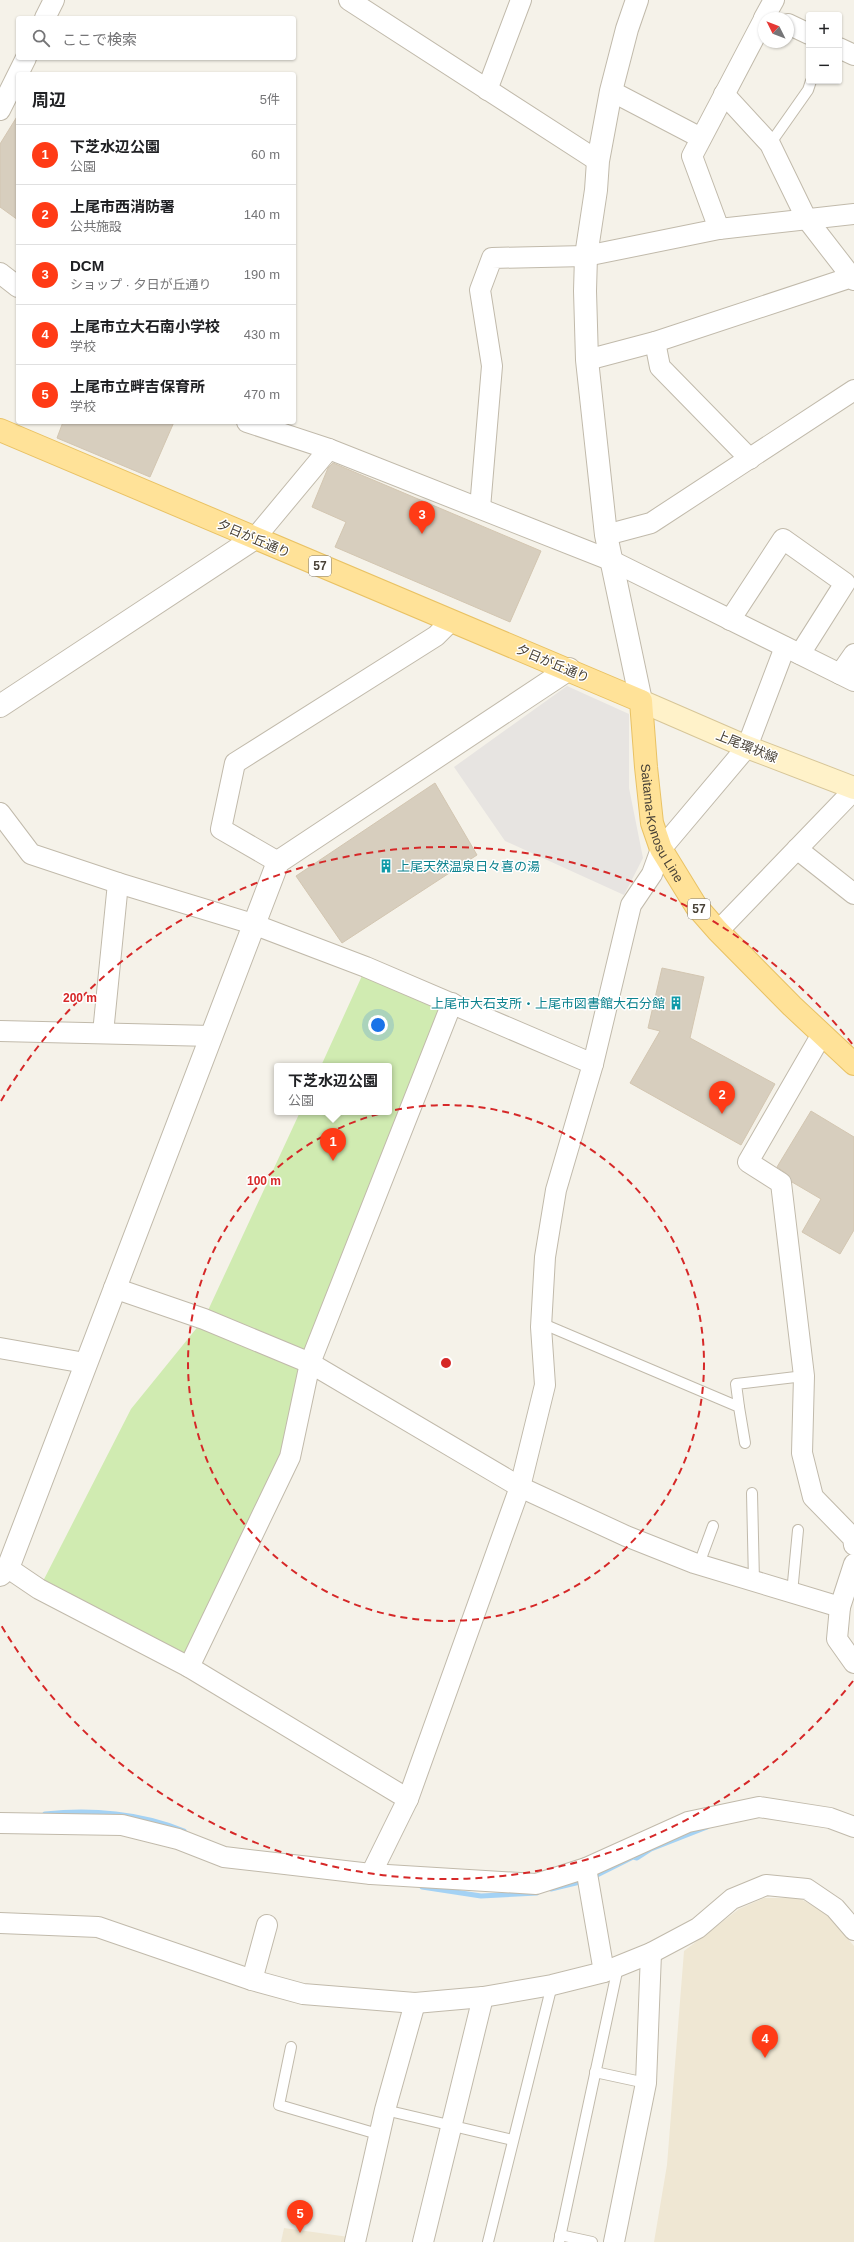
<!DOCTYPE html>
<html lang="ja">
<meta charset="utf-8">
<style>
:root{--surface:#fff;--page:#f6f6f6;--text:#202124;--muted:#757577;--line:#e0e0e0;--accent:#ff3b16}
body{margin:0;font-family:Arial,"Noto Sans JP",sans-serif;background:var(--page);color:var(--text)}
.controls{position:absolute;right:12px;top:12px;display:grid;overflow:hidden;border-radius:4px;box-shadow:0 1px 3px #0004}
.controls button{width:36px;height:36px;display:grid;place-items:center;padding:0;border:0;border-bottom:1px solid var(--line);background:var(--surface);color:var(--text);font:20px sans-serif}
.compass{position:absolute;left:758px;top:12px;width:36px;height:36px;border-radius:50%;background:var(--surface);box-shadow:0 1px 3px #0004;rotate:312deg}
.you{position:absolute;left:378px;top:1025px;width:14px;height:14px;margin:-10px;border:3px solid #fff;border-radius:50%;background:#1a73e8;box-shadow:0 0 0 6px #1a73e833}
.badge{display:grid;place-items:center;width:26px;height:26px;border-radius:50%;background:var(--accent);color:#fff;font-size:13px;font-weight:700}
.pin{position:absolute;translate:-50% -33px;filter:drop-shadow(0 1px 2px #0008)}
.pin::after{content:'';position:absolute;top:21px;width:14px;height:12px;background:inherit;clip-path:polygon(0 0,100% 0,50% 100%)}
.popup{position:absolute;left:274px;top:1063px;width:118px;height:52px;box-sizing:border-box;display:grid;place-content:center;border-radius:4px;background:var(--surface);filter:drop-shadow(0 1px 3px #0005);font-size:13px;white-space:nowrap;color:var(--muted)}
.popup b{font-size:15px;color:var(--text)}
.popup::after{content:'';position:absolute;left:50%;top:100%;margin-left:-8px;border:8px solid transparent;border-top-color:var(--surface)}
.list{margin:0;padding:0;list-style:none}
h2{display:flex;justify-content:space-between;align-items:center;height:52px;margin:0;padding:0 16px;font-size:17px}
h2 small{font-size:13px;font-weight:400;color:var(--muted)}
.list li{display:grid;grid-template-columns:26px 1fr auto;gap:12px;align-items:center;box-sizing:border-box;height:60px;padding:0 16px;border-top:1px solid var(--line)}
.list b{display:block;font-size:15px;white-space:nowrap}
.list p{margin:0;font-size:13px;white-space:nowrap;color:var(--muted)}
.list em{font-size:13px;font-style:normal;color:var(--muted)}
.icon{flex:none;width:22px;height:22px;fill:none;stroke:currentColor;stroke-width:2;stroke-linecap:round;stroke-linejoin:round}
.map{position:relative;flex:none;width:854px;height:2242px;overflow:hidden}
.search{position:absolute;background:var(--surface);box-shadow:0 1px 3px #0004;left:16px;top:16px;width:280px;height:44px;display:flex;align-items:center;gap:10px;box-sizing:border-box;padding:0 14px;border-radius:4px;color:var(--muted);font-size:15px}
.panel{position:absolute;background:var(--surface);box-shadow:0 1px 3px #0004;left:16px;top:72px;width:280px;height:352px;border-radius:4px}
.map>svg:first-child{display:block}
.education{fill:#efe7d3}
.green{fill:#d0ebb1}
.parking{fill:#e7e4e1}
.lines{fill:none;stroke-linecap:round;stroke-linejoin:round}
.stream{stroke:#a4d2f4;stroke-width:5}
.building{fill:#d7cebe;stroke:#d3c6b1}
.service-casing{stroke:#c1baab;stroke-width:12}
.minor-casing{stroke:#c1baab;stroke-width:22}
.tertiary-casing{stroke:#c1baab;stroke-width:24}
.secondary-casing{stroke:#d7c698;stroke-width:24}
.primary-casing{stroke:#e9c264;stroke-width:24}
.service{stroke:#fff;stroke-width:10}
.minor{stroke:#fff;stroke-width:20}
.tertiary{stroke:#fff;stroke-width:22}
.secondary{stroke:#fff2c9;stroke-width:22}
.primary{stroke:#ffe298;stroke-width:22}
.ring{fill:none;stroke:#d62828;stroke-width:2;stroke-dasharray:7 5}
.labels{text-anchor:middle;stroke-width:3;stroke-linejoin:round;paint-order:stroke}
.shield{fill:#fff;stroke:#807b73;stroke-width:1}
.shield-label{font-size:12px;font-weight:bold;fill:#494237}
.street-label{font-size:13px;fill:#494237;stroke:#fff}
.culture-label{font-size:13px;fill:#0d838f;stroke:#fff;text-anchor:start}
.centre{fill:#d62828;stroke:#fff;stroke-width:2}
.ring-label{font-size:12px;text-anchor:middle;font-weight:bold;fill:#d62828;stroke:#fff;stroke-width:3;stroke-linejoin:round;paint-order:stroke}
</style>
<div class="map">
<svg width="854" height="2242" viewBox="0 0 854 2242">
<rect width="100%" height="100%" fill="#f5f2e9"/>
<g class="education">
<polygon points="764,1898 799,1898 826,1913 854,1946 854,2242 654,2242 667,2165 684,1951 739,1909"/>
<polygon points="284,2228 349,2237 348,2242 281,2242"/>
</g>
<polygon class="green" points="366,967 452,1003 310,1363 290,1457 189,1667 39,1589 131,1409 204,1319 300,1112 389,1112 389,1066 321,1066"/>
<polygon class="parking" points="567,686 629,714 629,788 643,858 624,895 505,841 454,767"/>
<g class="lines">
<g class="stream">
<path d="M45,1814C91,1809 141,1813 184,1831"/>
<polyline points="591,1878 633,1857 637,1858 651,1849 707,1827"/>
<polyline points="422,1887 481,1896 537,1893"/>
<polyline points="551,1889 584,1881"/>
</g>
</g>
<g class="building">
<polygon points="18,115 18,220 0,207 0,144"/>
<polygon points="63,422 174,422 150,477 57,438"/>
<polygon points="333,463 541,551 510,622 335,547 346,522 312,507 328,468"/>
<polygon points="435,783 477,855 342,943 296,876"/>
<polygon points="662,968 704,977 690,1038 775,1084 741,1145 630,1083 660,1031 648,1028"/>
<polygon points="811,1111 854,1137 854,1230 840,1254 802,1232 821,1199 792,1182 787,1174 777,1167"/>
</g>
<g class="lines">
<g class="service-casing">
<g id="service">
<polyline points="770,144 808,90 811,81"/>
<polyline points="541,1323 739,1407 745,1443"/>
<polyline points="739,1407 736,1384 804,1376"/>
<polyline points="752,1493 754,1581"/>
<polyline points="699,1564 713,1526"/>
<polyline points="792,1593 798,1530"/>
<polyline points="291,2047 279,2105 381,2135"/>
<polyline points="595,2072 646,2083"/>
<polyline points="385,2110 513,2140"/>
<polyline points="560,2235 592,2242"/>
<polyline points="488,2242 552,1985"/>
<polyline points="559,2242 618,1967"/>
</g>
</g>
<g class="minor-casing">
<g id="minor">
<polyline points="349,0 598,161"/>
<polyline points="45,18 54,0"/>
<polyline points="764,18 774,0"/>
<polyline points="788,24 809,34"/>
<polyline points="839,48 854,55"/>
<polyline points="487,90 521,0"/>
<polyline points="611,91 701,138"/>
<polyline points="724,94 770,144 806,218 854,280"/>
<polyline points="0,110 26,58"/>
<polyline points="719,229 692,156 764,19"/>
<polyline points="0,273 18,287"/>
<polyline points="655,342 660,367 750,459"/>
<polyline points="587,360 655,342 852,277"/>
<polyline points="247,422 329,449 610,560 854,681"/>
<polyline points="480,508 492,366 480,290 492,258 586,256 719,229 854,214"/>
<polyline points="606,535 651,523 854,390"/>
<polyline points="255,538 329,449"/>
<polyline points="730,620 783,539 845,583 800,654"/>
<polyline points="840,674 854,654"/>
<polyline points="0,813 31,854 118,883 253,924 366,967 593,1064"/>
<polyline points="797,849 854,894"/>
<polyline points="278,862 221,829 235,763 436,636 451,621"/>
<polyline points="718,931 854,790"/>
<polyline points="0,1031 212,1036"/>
<polyline points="103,1033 118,883"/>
<polyline points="822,1034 748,1162 781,1183 804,1376 802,1453 813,1497 853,1538 854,1545"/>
<polyline points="114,1288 204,1319 310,1363 520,1487 626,1536 694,1563 840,1607"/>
<polyline points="0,1348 85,1363"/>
<polyline points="854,1564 840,1607 837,1639 854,1663"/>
<polyline points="8,1568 39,1589 189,1667 408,1799"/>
<polyline points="189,1667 290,1457 310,1363 452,1003"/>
<polyline points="0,1823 122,1825 178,1839 224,1857 371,1874 536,1884 586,1868 688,1822 759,1807 830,1818 854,1827"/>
<polyline points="586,1868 604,1972"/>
<polyline points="371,1874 408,1799 520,1487 545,1385 541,1327 545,1257 556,1190 593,1064 631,905 652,874 661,849 747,747 785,647"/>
<polyline points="0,1923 98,1927 252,1980 303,1994 415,2003 483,1997 552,1985 604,1972 651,1953 698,1928 732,1899 766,1885 807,1889 835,1908 854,1930"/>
<polyline points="252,1980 267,1925"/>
<polyline points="355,2242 385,2110 415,2003"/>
<polyline points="423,2242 483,1997"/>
<polyline points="614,2242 646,2083 651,1953"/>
</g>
</g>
<g class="tertiary-casing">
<g id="tertiary">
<polyline points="637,0 627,29 611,91 598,161 596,190 586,256 585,291 587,360 606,535 641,701"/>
<polyline points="0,706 255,538"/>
<polyline points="0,1575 8,1568 278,862 569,669"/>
</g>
</g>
<g class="secondary-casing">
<polyline id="secondary" points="641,701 747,747 854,788"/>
</g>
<g class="primary-casing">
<g id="primary">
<path id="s1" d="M0,430L641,701L646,767L652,823L661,849L696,906L718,931L792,1006L854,1064"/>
</g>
</g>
<use href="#service" class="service"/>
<use href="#minor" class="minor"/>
<use href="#tertiary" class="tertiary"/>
<use href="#secondary" class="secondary"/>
<use href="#primary" class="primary"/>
</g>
<g class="ring">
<circle cx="446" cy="1363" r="258"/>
<path d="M853 1681A517 517 0 0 1 1 1625M1 1101A517 517 0 0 1 853 1045"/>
</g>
<defs>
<g id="building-bare" transform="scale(1.08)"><path d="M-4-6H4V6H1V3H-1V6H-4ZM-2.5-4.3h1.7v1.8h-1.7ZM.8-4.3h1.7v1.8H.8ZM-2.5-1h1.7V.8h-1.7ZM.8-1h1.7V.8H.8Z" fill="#0f9aa8" stroke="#fff" stroke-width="2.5" paint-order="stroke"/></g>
</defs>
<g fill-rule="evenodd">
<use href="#building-bare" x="386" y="866"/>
<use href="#building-bare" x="676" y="1003"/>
</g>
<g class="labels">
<g class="shield">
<rect x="309" y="556" width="22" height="20" rx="3"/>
<rect x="688" y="899" width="22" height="20" rx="3"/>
</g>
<g class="shield-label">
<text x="320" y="570">57</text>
<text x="699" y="913">57</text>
</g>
<g class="street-label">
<text transform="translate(254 538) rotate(23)" y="5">夕日が丘通り</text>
<text transform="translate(553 663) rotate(23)" y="5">夕日が丘通り</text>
<text transform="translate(747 746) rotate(22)" y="5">上尾環状線</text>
<text dy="5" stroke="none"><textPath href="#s1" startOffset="821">Saitama-Konosu Line</textPath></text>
</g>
<g class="culture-label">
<text x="397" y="871">上尾天然温泉日々喜の湯</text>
<text x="665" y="1008" text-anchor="end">上尾市大石支所・上尾市図書館大石分館</text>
</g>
</g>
<circle cx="446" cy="1363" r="6" class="centre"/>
<g class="ring-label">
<text x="80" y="1002">200 m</text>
<text x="264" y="1185">100 m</text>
</g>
</svg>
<div class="controls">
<button>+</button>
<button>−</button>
</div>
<svg class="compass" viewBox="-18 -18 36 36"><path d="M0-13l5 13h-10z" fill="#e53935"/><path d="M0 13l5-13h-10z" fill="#757577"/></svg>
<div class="you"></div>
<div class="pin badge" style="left:333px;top:1161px">1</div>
<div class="popup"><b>下芝水辺公園</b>公園</div>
<div class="pin badge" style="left:722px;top:1114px">2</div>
<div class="pin badge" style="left:422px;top:534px">3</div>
<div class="pin badge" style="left:765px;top:2058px">4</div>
<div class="pin badge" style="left:300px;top:2233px">5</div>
<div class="search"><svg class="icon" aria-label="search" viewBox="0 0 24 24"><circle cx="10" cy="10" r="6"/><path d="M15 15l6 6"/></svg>ここで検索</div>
<section class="panel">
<h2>周辺<small>5件</small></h2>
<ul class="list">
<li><span class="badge">1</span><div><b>下芝水辺公園</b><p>公園</p></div><em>60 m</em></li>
<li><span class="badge">2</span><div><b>上尾市西消防署</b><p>公共施設</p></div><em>140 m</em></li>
<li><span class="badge">3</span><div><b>DCM</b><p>ショップ · 夕日が丘通り</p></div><em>190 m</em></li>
<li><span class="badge">4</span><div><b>上尾市立大石南小学校</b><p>学校</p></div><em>430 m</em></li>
<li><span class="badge">5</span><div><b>上尾市立畔吉保育所</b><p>学校</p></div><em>470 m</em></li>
</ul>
</section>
</div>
